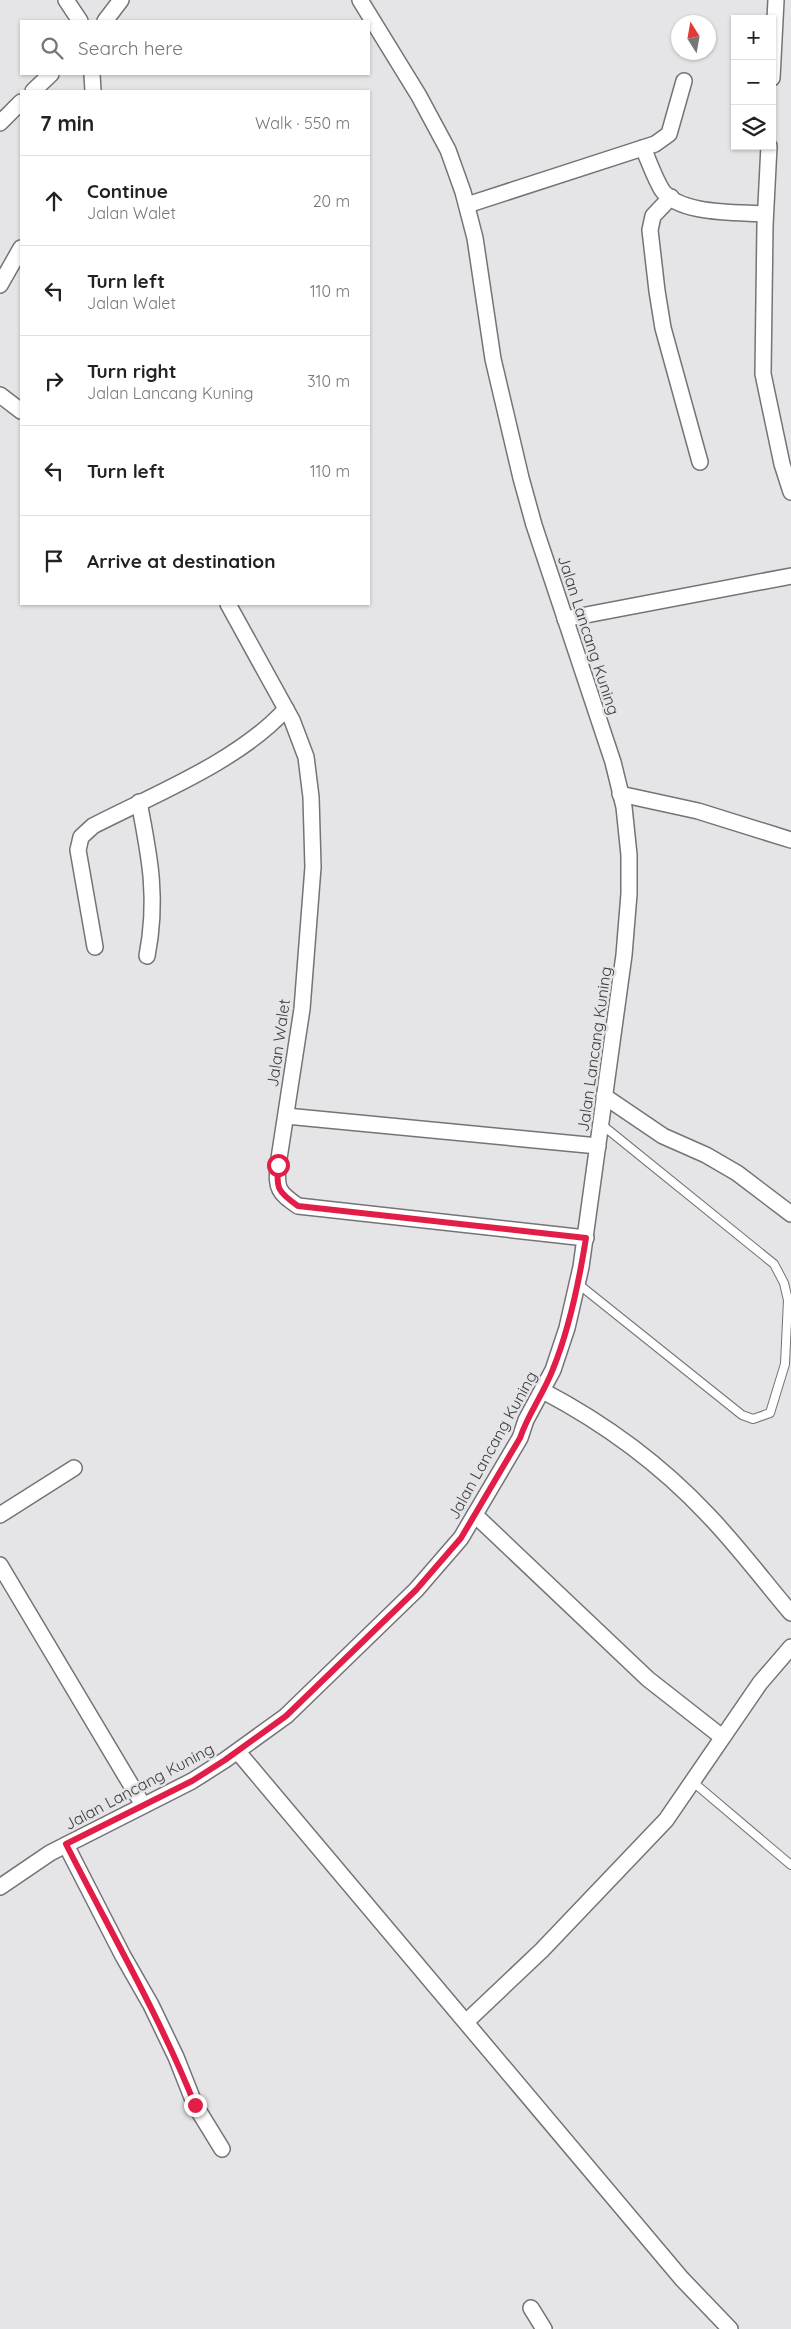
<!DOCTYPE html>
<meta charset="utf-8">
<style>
:root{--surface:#fff;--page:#f6f6f6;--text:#222;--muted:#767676;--line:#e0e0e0}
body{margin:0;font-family:Quicksand,sans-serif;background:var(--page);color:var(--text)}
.controls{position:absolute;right:15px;top:15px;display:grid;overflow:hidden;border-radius:0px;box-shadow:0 1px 4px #0004}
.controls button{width:45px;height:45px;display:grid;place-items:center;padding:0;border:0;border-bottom:1px solid var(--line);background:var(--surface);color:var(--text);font:25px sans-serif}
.compass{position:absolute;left:671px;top:15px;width:45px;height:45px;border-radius:50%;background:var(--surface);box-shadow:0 1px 4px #0004;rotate:349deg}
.stop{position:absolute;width:15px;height:15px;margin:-11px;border:4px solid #e11d48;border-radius:50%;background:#fff}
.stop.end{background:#e11d48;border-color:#fff;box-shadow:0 1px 5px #0008}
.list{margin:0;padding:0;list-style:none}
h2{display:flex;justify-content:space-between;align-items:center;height:65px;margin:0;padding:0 20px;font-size:21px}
h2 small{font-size:16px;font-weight:400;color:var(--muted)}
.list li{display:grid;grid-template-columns:32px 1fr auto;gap:15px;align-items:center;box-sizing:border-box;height:90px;padding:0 20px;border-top:1px solid var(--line)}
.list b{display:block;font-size:19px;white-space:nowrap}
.list p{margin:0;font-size:16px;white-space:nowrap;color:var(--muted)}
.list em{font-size:16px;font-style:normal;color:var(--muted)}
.icon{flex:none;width:28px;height:28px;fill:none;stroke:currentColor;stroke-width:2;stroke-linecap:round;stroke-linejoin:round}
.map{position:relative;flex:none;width:791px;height:2329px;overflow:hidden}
.search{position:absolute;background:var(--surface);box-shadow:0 1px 4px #0004;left:20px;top:20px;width:350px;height:55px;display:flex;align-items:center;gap:12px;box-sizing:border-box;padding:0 18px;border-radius:0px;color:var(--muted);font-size:19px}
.panel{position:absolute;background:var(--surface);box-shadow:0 1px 4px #0004;left:20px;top:90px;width:350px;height:515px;border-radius:0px}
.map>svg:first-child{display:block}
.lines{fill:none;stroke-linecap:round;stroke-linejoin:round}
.lane-casing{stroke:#757376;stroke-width:10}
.street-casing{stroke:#757376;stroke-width:18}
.lane{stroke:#fff;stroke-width:8}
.street{stroke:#fff;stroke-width:15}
.route{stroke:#e11d48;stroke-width:6}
.labels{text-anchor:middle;stroke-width:5;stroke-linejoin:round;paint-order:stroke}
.street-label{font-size:16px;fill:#3c3b3d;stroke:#e5e4e7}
</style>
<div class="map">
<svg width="791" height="2329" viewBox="0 0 791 2329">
<rect width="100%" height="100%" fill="#e5e4e7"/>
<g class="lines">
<g class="lane-casing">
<g id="lane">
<polyline points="577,1283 742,1415 753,1419 770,1413 785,1364 788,1300 784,1283 774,1264 601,1124"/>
<polyline points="693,1782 791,1865"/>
</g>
</g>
<g class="street-casing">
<g id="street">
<polyline points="66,0 80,21"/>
<polyline points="105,21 121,0"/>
<polyline points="92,74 93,91"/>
<polyline points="772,78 776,0"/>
<polyline points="33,91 51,74"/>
<polyline points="0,123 21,102"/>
<polyline points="769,146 765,225 763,374 782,464 791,492"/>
<path d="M643,148C649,161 654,177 662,190C679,215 738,212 765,214"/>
<polyline points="671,197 653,216 650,230 657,291 663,328 700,462"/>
<polyline points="467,205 655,144 669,134 684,81"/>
<polyline points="0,285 21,248"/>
<polyline points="0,395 21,411"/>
<path d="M228,604L292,720L306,757L311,797L313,867L302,1009L278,1165C276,1189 278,1192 298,1206L586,1238"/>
<polyline points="565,619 791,576"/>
<polyline points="620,794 698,811 791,840"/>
<path d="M139,802C150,858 158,899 147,956"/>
<path d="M95,947L78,850L81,837L93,826C155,794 239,761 286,709"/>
<polyline points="604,1096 663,1136 706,1155 737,1173 791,1214"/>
<polyline points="286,1116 598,1146"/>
<path d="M543,1391C604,1423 660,1464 707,1514C737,1545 763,1580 791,1613"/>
<polyline points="0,1515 74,1468"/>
<polyline points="475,1515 648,1679 722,1737"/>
<polyline points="0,1565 143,1805"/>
<polyline points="238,1752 682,2279 730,2329"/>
<polyline points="66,1845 123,1956 151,2005 176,2057 195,2105 222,2149"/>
<polyline points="0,1887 50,1853 192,1781 225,1760 286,1716 416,1590 461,1538 520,1438 526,1420 553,1370 567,1328 581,1267 624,955 629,894 629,855 624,807 613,762 534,525 521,478 493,359 475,238 463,192 448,150 419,96 360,0"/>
<polyline points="466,2022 542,1950 666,1820 760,1683 791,1647"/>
<polyline points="531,2308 544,2329"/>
</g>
</g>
<use href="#lane" class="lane"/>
<use href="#street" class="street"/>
</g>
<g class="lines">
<path class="route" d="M195,2105C159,2015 110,1931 66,1844L192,1781L225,1760L286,1716L416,1590L461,1538L520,1438C528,1414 544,1393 553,1369C570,1327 579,1282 586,1238L298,1206C278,1192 276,1189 278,1165"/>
</g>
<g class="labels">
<g class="street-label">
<text transform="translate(589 635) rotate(72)" y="6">Jalan Lancang Kuning</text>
<text transform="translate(278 1043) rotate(-82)" y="6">Jalan Walet</text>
<text transform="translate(594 1049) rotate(-82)" y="6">Jalan Lancang Kuning</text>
<text transform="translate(492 1445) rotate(-61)" y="6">Jalan Lancang Kuning</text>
<text transform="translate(139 1786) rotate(-28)" y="6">Jalan Lancang Kuning</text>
</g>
</g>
</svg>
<div class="controls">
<button>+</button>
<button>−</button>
<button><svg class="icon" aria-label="layers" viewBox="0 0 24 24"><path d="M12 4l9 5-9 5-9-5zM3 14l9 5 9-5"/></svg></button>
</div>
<svg class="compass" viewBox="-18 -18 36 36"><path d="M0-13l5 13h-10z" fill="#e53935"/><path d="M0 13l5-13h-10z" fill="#767676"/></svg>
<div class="stop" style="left:278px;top:1165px"></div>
<div class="stop end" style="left:195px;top:2105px"></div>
<div class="search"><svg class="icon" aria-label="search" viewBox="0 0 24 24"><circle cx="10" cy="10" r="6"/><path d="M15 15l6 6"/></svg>Search here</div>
<section class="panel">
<h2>7 min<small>Walk · 550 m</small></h2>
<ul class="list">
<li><svg class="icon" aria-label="ahead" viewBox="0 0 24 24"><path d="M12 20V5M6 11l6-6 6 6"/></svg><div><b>Continue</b><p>Jalan Walet</p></div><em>20 m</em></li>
<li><svg class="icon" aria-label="left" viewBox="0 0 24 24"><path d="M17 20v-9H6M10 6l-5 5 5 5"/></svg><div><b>Turn left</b><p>Jalan Walet</p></div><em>110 m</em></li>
<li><svg class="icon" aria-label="right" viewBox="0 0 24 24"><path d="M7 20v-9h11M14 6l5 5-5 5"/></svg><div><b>Turn right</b><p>Jalan Lancang Kuning</p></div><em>310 m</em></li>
<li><svg class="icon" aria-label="left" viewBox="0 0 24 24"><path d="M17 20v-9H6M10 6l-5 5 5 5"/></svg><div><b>Turn left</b></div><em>110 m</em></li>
<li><svg class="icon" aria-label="arrive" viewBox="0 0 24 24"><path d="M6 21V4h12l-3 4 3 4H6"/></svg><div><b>Arrive at destination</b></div></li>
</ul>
</section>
</div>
